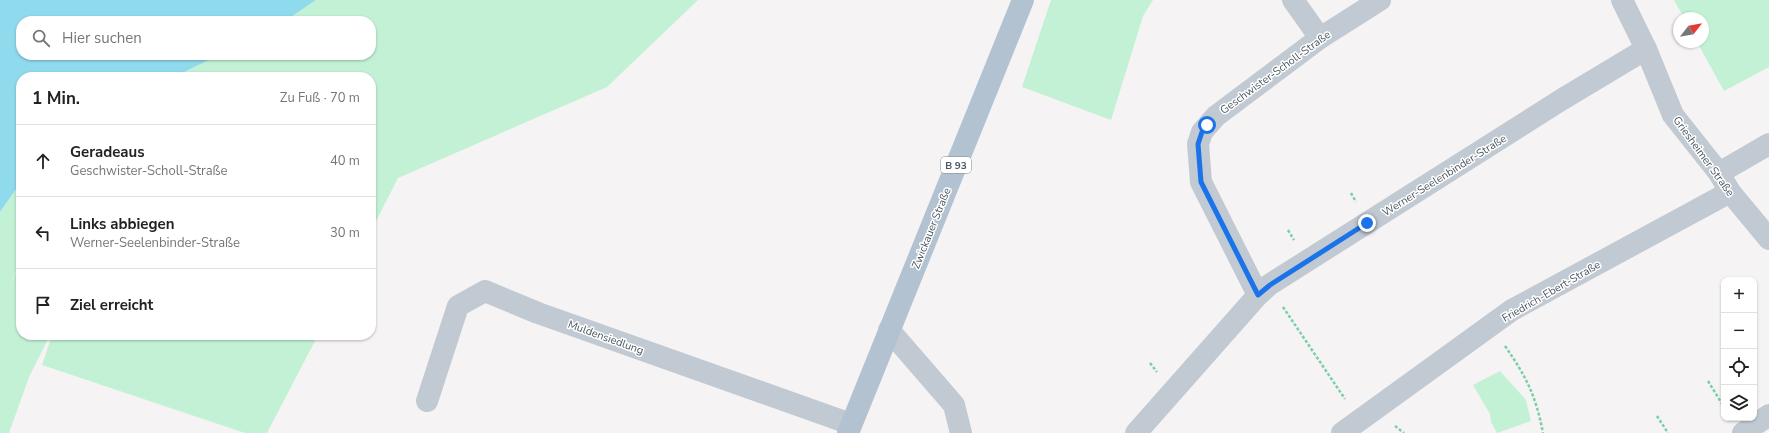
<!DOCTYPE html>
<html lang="de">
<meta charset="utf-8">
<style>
:root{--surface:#fff;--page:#f6f6f6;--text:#222;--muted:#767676;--line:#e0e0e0}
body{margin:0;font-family:"Nunito Sans",sans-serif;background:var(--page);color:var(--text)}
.controls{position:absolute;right:12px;bottom:12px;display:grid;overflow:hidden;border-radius:8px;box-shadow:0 1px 3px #0004}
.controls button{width:36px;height:36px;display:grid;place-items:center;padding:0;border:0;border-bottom:1px solid var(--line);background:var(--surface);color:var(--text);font:20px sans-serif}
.compass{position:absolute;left:1673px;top:12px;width:36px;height:36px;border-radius:50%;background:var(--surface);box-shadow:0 1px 3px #0004;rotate:59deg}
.stop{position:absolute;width:12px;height:12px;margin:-9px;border:3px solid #1a73e8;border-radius:50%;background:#fff}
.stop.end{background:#1a73e8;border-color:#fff;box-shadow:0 1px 4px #0008}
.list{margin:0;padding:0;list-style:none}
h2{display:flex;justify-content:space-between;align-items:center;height:52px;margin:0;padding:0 16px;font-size:17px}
h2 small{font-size:13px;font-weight:400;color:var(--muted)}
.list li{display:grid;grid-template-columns:26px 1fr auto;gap:12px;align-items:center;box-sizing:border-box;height:72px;padding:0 16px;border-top:1px solid var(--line)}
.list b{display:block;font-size:15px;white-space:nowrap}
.list p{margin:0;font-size:13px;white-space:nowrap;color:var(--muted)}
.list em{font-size:13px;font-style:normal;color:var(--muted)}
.icon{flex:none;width:22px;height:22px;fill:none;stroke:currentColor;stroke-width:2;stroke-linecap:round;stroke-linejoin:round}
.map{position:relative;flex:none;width:1769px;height:433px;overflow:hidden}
.search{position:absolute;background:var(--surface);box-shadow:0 1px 3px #0004;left:16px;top:16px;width:360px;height:44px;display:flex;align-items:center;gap:10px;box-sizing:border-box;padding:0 14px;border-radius:16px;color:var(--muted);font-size:15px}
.panel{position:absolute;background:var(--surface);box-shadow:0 1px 3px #0004;left:16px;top:72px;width:360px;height:268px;border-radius:16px}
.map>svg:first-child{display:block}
.green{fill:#c3f1d5}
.water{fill:#90daee}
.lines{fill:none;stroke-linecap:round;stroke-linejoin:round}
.path{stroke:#7ad0a6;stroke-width:2.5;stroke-dasharray:3 2;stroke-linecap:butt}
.minor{stroke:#c1cad2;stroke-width:22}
.major{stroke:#b3c2d1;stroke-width:22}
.route{stroke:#1a73e8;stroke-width:5}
.labels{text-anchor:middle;stroke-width:3;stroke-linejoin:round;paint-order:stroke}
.shield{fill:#fff;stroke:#808990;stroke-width:1}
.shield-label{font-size:10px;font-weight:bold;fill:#4a5661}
.street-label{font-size:11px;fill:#4a5661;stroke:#fff}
</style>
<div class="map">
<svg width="1769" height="433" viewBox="0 0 1769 433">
<rect width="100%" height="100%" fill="#f5f3f3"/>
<g class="green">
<polygon points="316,0 698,0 607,87 398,178 371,231 371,77 174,77 219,55 371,55 371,21 285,21"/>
<polygon points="1051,0 1153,0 1143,16 1111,120 1022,87"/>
<polygon points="1674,0 1769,0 1769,67 1724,91 1697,42 1703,42 1703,18 1684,18"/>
<polygon points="21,182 21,259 10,285 21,262 21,335 50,335 29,377 9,433 0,433 0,212"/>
<polygon points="52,335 318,335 267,433 245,433 42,365"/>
<polygon points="1500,371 1526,400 1531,421 1497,433 1491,422 1490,414 1473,385"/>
</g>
<polygon class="water" points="0,0 316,0 285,21 21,21 21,55 219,55 174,77 21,77 21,182 0,212"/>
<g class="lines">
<g class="path">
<polyline points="1351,193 1356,202"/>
<polyline points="1288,230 1294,240"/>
<polyline points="1283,307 1345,399"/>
<path d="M1505,346C1526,376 1536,396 1543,433"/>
<polyline points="1150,363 1157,372"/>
<polyline points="1708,381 1724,407"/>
<polyline points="1657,416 1668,433"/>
<polyline points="1395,426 1404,433"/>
</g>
<g class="minor">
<polyline points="1293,0 1320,38"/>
<polyline points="1622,0 1646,49 1673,115 1719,173 1730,192 1769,239"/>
<polyline points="1719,173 1769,144"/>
<polyline points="1258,295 1201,182 1198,144 1202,132 1216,116 1320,38 1380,0"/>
<polyline points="889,330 954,405 961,433"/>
<polyline points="427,401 458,306 485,291 538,313 851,424"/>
<polyline points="1136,433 1258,295 1269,285 1561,100 1646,49"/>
<polyline points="1342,433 1512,310 1730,192"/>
<polyline points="1743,433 1769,415"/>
</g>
<polyline class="major" points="848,433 1023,0"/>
</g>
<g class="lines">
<polyline class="route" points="1207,125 1202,132 1198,144 1201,182 1258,295 1270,285 1367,223"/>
</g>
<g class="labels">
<rect class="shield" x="941" y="157" width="30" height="16" rx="3"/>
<g class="shield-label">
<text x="956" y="169">B 93</text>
</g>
<g class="street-label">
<text transform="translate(1275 72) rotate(-36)" y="4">Geschwister-Scholl-Straße</text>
<text transform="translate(1704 156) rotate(54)" y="4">Griesheimer Straße</text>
<text transform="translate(1444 175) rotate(-32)" y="4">Werner-Seelenbinder-Straße</text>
<text transform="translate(931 228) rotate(-68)" y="4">Zwickauer Straße</text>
<text transform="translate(1551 291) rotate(-30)" y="4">Friedrich-Ebert-Straße</text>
<text transform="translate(606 337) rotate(20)" y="4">Muldensiedlung</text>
</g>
</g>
</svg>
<div class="controls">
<button>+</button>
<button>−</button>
<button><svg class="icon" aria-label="locate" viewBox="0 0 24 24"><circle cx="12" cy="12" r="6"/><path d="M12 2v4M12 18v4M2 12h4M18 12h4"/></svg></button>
<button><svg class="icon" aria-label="layers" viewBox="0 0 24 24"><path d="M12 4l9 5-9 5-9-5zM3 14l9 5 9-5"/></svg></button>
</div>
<svg class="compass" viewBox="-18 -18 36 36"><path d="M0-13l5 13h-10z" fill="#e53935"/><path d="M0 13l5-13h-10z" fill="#767676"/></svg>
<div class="stop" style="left:1207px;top:125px"></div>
<div class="stop end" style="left:1367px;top:223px"></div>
<div class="search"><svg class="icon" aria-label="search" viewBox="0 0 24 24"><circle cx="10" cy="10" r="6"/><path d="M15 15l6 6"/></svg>Hier suchen</div>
<section class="panel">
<h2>1 Min.<small>Zu Fuß · 70 m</small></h2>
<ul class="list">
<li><svg class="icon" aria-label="ahead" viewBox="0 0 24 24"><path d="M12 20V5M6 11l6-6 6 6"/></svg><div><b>Geradeaus</b><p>Geschwister-Scholl-Straße</p></div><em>40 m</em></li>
<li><svg class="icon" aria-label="left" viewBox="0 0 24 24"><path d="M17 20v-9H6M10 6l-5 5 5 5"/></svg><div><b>Links abbiegen</b><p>Werner-Seelenbinder-Straße</p></div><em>30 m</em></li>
<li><svg class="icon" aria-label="arrive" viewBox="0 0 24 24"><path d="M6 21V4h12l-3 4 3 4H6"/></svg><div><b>Ziel erreicht</b></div></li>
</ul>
</section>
</div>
